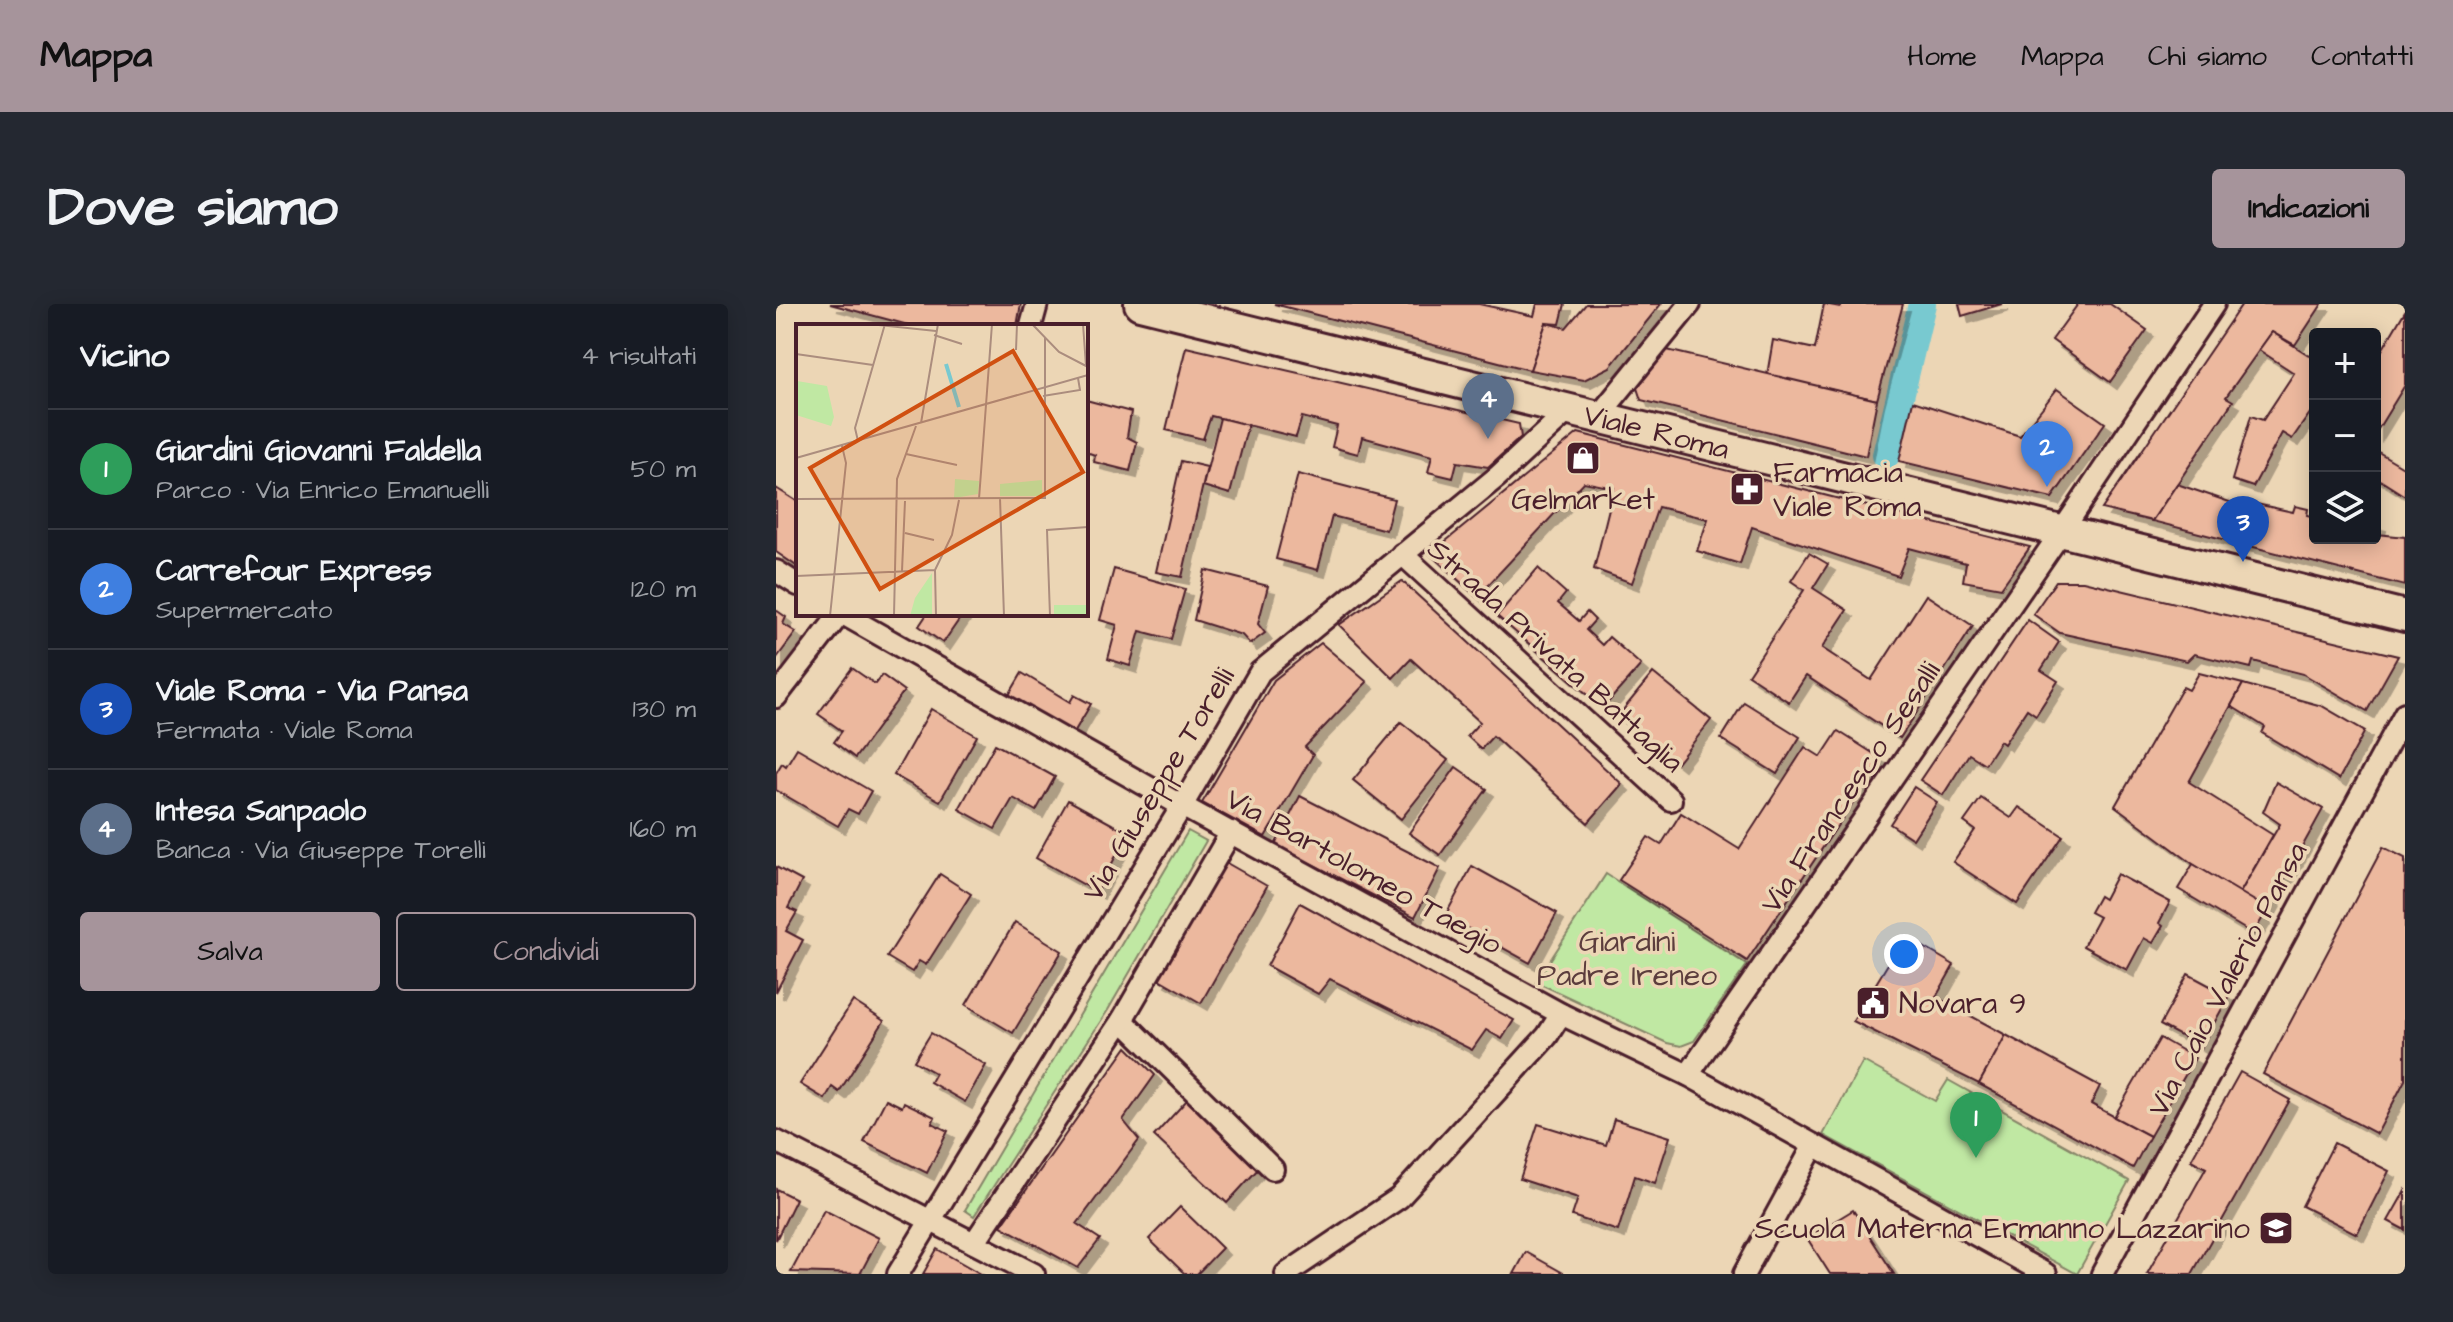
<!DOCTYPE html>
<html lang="it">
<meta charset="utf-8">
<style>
:root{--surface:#171b24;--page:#242831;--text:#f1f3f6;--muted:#9ea1a6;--line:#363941;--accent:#a6949b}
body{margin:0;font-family:"Architects Daughter",sans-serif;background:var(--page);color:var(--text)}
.controls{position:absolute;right:24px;top:24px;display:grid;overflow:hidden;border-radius:8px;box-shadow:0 4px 20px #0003}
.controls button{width:72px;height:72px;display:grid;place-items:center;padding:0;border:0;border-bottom:2px solid var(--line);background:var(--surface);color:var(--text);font:40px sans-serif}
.you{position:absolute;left:1128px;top:650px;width:28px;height:28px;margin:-20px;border:6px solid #fff;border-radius:50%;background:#1a73e8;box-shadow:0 0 0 12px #1a73e833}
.badge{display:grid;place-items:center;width:52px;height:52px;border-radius:50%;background:var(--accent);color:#fff;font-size:26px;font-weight:700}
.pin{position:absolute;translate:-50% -66px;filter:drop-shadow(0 2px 4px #0008)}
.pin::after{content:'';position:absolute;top:42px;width:28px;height:24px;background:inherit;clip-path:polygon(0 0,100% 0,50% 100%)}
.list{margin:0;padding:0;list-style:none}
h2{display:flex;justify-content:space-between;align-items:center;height:104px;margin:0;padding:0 32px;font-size:34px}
h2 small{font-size:26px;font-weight:400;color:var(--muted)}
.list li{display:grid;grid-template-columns:52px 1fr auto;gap:24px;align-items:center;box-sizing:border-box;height:120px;padding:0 32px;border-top:2px solid var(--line)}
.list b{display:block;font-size:30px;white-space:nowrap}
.list p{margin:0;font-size:26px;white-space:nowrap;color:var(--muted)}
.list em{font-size:26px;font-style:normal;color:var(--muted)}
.actions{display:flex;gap:16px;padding:24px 32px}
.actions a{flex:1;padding:18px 0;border:2px solid var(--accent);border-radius:8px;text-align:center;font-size:28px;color:var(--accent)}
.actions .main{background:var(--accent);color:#111}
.icon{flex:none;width:44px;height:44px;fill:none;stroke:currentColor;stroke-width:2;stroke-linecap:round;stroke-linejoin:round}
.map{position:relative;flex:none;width:1629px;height:970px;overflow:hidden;border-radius:8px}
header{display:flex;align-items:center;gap:48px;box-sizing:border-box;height:112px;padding:0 40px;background:var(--accent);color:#111}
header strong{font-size:38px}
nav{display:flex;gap:44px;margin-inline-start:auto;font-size:28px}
.intro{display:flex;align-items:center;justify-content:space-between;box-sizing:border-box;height:192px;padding:0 48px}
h1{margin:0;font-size:56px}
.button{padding:20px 36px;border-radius:8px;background:var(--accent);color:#111;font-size:28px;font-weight:700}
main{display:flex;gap:48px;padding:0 48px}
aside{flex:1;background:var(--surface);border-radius:8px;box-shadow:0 4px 20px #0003}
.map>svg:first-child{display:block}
.green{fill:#c0e8a3;stroke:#858467;stroke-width:2}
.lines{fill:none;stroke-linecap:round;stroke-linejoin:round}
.canal{stroke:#78c9d0;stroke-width:28}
.building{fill:#ecb89e;stroke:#4a1f2b;stroke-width:2;filter:url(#shadow)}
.street-casing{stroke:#4a1f2b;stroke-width:26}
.secondary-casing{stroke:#4a1f2b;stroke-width:36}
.street{stroke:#ecd6b5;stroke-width:20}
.secondary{stroke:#ecd6b5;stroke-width:30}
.labels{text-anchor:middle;stroke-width:7;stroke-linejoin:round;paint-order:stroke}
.street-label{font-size:30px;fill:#4a1f2b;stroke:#ecd6b5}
.poi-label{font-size:30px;fill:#4a1f2b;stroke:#ecd6b5;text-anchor:start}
.park-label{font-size:30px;fill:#5c3d3d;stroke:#ecd6b5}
.inset-river{fill:none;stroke:#78c9d0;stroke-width:4}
.inset-road{fill:none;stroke:#ab8d7e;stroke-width:2}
.view{fill:#d05011;fill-opacity:0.15;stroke:#d05011;stroke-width:4}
.inset-edge{fill:none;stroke:#4a1f2b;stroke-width:4}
</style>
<header>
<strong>Mappa</strong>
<nav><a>Home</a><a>Mappa</a><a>Chi siamo</a><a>Contatti</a></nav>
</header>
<div class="intro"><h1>Dove siamo</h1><a class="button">Indicazioni</a></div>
<main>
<aside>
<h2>Vicino<small>4 risultati</small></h2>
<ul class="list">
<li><span class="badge" style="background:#2e9e5b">1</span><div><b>Giardini Giovanni Faldella</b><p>Parco · Via Enrico Emanuelli</p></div><em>50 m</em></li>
<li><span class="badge" style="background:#3f7fe0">2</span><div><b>Carrefour Express</b><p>Supermercato</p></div><em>120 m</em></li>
<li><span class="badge" style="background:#1a4fb4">3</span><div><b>Viale Roma - Via Pansa</b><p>Fermata · Viale Roma</p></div><em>130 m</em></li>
<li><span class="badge" style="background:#5c6f8a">4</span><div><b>Intesa Sanpaolo</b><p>Banca · Via Giuseppe Torelli</p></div><em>160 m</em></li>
</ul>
<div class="actions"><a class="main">Salva</a><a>Condividi</a></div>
</aside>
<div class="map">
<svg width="1629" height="970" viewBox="0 0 1629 970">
<defs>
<filter id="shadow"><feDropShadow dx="7" dy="7" stdDeviation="0" flood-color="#0004"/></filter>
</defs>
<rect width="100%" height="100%" fill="#ecd6b5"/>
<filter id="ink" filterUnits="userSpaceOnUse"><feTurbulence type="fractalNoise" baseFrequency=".0125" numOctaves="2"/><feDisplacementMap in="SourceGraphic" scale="16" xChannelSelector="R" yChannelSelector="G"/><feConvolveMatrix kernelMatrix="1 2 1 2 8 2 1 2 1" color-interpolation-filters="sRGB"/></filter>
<g filter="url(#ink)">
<g class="green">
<polygon points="412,527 430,537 332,706 198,912 189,906"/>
<polygon points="830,570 971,661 918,737 905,742 891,739 760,678"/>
<polygon points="1087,757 1159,797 1172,776 1353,877 1301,970 1047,831"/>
</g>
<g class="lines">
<polyline class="canal" points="1110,151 1146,0"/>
</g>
<g class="building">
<polygon points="54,0 245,0 241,22 136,22"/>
<polygon points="498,0 703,0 758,12 761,0 789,0 784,20 770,19 754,66"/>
<polygon points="810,0 885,0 834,63 808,76 754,66 770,19 790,24"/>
<polygon points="1048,0 1065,3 1066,0 1127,0 1101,96 991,71 997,36 1039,45"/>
<polygon points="1183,0 1226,0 1186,12"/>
<polygon points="1302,0 1334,0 1371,26 1334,78 1276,36"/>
<polygon points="1466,0 1546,0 1519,41 1496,28 1450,93 1457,97 1376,217 1326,205"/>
<polygon points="1629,7 1629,81 1599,130 1599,58"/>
<polygon points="1496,28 1539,55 1539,102 1516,135 1506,129 1477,183 1456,176 1475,112 1487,116 1518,69 1483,46"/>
<polygon points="410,43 743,120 745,133 712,163 681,158 677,174 652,168 656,152 586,133 582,150 556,143 561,122 526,113 520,133 435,112 427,135 390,126"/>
<polygon points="891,46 1101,96 1090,152 865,96 861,84"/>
<polygon points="1281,85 1329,119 1276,194 1123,157 1137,97 1244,132"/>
<polygon points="310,96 355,108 351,133 361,138 354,167 318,158 319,151 310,148"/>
<polygon points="444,114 472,121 454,190 427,182"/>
<polygon points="802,129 1254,243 1225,284 1187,277 1190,259 1133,244 1122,272 976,223 964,260 921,247 932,215 882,203 856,279 818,265 838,184 808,178 701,293 654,250"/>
<polygon points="1599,146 1629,164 1629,192 1599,173"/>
<polygon points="405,157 431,163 406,273 380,268"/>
<polygon points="522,170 618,195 610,226 556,212 542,266 500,255"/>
<polygon points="1401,180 1474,205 1466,240 1376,217"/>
<polygon points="0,184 22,198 22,263 0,248"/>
<polygon points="1476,199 1517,208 1519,202 1532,205 1531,211 1539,213 1539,234 1599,234 1599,219 1603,220 1601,230 1629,233 1629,282 1466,240"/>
<polygon points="1033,249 1052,260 1037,284 1071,306 1046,344 1095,376 1150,291 1197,322 1124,434 1030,372 1013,398 972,371 1028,286 1015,277"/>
<polygon points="762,264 790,289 782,299 803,317 811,308 819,316 810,326 826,341 833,333 865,361 827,404 721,312"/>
<polygon points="338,265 409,285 395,335 364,327 354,362 332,355 341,321 324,316"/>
<polygon points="429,266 492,282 482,320 489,329 474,340 466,331 418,316"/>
<polygon points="626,277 846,480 812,519 717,432 705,445 691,432 704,418 635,355 617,374 563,321"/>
<polygon points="1280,277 1307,277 1622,352 1591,407 1527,370 1477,357 1475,364 1418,350 1411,357 1284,329 1257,310"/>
<polygon points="0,306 10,313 7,320 20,328 0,355"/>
<polygon points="151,310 187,310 167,339 143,322"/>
<polygon points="1252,316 1283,338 1265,366 1282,377 1260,411 1251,405 1228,440 1224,437 1209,460 1193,450 1167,491 1144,476"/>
<polygon points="545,339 591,378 529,443 537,451 489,533 426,499 498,376"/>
<polygon points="76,364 99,380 106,371 128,387 79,454 58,438 66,427 42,410"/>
<polygon points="246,369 294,398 298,391 315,400 297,430 233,391"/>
<polygon points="877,369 935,416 901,459 842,412"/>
<polygon points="1423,369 1467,380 1413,478 1497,531 1464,589 1417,560 1339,502 1407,383 1413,386"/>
<polygon points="1467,380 1546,402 1589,427 1563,475 1486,429 1489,423 1455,402"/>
<polygon points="968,398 1024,433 1001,470 945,435"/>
<polygon points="155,405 201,432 164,497 118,471"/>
<polygon points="625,418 672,456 625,515 577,476"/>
<polygon points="1062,427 1106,455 971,657 843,576 872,533 885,541 905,509 963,545 1029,443 1045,453"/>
<polygon points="219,440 279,473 260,507 237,494 219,525 183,505"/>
<polygon points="21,444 95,487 82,510 72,505 62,522 0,486 0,469 6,459 10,462"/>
<polygon points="680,463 711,485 664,551 633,529"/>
<polygon points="1500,478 1547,505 1492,605 1464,589 1504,520 1487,508"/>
<polygon points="1138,483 1161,498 1137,535 1114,520"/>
<polygon points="524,492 664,564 639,613 499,541"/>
<polygon points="1205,494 1235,514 1243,503 1287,532 1241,600 1177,558 1199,526 1188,518"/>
<polygon points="292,496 352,529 321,588 260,554"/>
<polygon points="1607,543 1629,554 1629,776 1601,830 1487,770"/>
<polygon points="449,558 491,582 425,699 383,675"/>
<polygon points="1417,560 1492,605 1477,630 1402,585"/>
<polygon points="696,562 781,609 754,659 669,612"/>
<polygon points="0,563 26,577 12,604 21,608 10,627 27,636 0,688"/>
<polygon points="164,570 195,590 150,661 143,657 136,668 111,653"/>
<polygon points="1341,570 1394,598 1383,619 1387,622 1377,639 1368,634 1351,666 1307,642 1323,613 1314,608 1323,592 1328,595"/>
<polygon points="524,599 738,716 726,735 710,726 696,746 554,675 542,690 491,662"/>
<polygon points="239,618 286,647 237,729 190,701"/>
<polygon points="1129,632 1178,661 1160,693 1230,731 1203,780 1077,717"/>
<polygon points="1412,670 1453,692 1425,743 1384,721"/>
<polygon points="77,697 108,717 63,788 56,783 49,795 24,780"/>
<polygon points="155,729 210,761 189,798 154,778 159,769 138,757"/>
<polygon points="1230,731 1324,782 1315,800 1374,832 1357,864 1203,780"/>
<polygon points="1384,734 1419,754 1374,832 1338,813"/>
<polygon points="351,743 379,771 347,816 363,836 301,920 324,935 302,964 225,922"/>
<polygon points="1464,768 1514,796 1416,970 1371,970 1430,864 1415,856"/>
<polygon points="110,795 126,803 128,798 159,813 156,819 172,827 151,869 88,838"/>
<polygon points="411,796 483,864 451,899 378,832"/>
<polygon points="838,815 894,833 879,879 859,872 842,927 796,912 802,894 744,875 762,820 830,841"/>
<polygon points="1558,839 1613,867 1581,930 1526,902"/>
<polygon points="0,885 20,895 0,936"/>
<polygon points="1629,887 1629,926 1612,917"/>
<polygon points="404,903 446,944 421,970 409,970 373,935"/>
<polygon points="48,906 103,934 84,970 15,968"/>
<polygon points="1077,906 1118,970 1054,970 1031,934"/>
<polygon points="161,945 205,970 147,970"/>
<polygon points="750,948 789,970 738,970"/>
</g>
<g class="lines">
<g class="street-casing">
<g id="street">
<polyline points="255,22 261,0"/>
<polyline points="822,113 914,0"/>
<polyline points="626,250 895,496"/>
<polyline points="0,267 22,281"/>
<polyline points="67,310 406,502 785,710 912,771 1270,970"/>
<polyline points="0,393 64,310"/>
<polyline points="346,716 497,865"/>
<polyline points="912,771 1286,227 1438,0"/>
<polyline points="0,837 258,970"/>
<polyline points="198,939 346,716 455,528"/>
<polyline points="122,970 406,502 484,368 721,173 793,106"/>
<polyline points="510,970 623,894 771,732 785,710"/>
<polyline points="968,970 1038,841"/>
<polyline points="1326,970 1629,409"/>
</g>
</g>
<g class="secondary-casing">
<g id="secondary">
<path id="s1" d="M364,0L1629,312"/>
</g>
</g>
<use href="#street" class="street"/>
<use href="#secondary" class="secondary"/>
</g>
</g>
<defs>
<g id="shop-square" transform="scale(1.8)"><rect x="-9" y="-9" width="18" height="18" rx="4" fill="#4a1f2b" stroke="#ecd6b5"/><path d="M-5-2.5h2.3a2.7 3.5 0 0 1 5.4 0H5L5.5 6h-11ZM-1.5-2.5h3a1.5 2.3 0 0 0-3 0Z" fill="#fff"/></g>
<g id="pharmacy-square" transform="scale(1.8)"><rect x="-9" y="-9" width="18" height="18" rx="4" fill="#4a1f2b" stroke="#ecd6b5"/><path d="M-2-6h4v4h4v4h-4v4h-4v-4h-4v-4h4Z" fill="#fff"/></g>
<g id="civic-square" transform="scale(1.8)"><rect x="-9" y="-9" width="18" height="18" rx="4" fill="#4a1f2b" stroke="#ecd6b5"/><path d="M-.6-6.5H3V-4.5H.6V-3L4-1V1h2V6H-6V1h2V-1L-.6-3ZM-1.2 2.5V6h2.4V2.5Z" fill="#fff"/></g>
<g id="school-square" transform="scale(1.8)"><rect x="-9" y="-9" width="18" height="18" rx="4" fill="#4a1f2b" stroke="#ecd6b5"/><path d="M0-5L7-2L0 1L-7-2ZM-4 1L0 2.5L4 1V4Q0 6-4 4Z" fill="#fff"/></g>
</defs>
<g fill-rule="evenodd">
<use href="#shop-square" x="807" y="154"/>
<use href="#pharmacy-square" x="971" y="185"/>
<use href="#civic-square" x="1097" y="699"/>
<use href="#school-square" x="1500" y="924"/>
</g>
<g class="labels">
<g class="street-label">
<text dy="10" stroke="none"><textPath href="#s1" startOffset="532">Viale Roma</textPath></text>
<text transform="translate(780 351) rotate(42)" y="10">Strada Privata Battaglia</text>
<text transform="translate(382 480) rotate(-59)" y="10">Via Giuseppe Torelli</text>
<text transform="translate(1074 483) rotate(-56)" y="10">Via Francesco Sesalli</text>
<text transform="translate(588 567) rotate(29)" y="10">Via Bartolomeo Taegio</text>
<text transform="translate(1451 675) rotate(-62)" y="10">Via Caio Valerio Pansa</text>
</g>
<g class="poi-label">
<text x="997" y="178">Farmacia<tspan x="997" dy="34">Viale Roma</tspan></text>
<text x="807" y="205" text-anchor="middle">Gelmarket</text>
<text x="1123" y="709">Novara 9</text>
<text x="1474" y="934" text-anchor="end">Scuola Materna Ermanno Lazzarino</text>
</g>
<g class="park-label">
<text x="851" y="647">Giardini<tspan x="851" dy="34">Padre Ireneo</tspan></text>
</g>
</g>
<g transform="translate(20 20)">
<rect width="292" height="292" fill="#ecd6b5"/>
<path d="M1,57L31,62L38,93L35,102L0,91ZM159,155L183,157L182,170L158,174ZM246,156V172H204V160ZM136,249V292H114L119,274ZM258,281H292V292H258Z" fill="#c0e8a3"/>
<path class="inset-river" d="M150,40L163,83"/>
<path class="inset-road" d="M73,0L140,7M236,0L263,28L292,43M287,0L290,42M138,11L166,20M220,26L221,0M0,30L77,41M247,72L284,66L282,54M125,99L142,0M62,117L59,104L89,0M110,130L161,141M0,134L292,51M204,174L208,292M0,175L249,174V13M183,175L196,0M109,209L138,216M106,247L109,177M0,252L139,246M34,292L50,139L46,122M98,292L101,155L120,102M140,292L139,246L156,211L163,176M254,292L251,206L292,203"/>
<path class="view" d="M217,27L287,148L84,265L14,144Z"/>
<rect width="292" height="292" class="inset-edge"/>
</g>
</svg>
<div class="controls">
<button>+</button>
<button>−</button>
<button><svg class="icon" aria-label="layers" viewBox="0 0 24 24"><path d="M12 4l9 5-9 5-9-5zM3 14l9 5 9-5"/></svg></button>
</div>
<div class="you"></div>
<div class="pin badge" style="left:1200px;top:854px;background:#2e9e5b">1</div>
<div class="pin badge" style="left:1271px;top:183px;background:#3f7fe0">2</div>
<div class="pin badge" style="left:1467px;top:258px;background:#1a4fb4">3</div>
<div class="pin badge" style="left:712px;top:135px;background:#5c6f8a">4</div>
</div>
</main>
